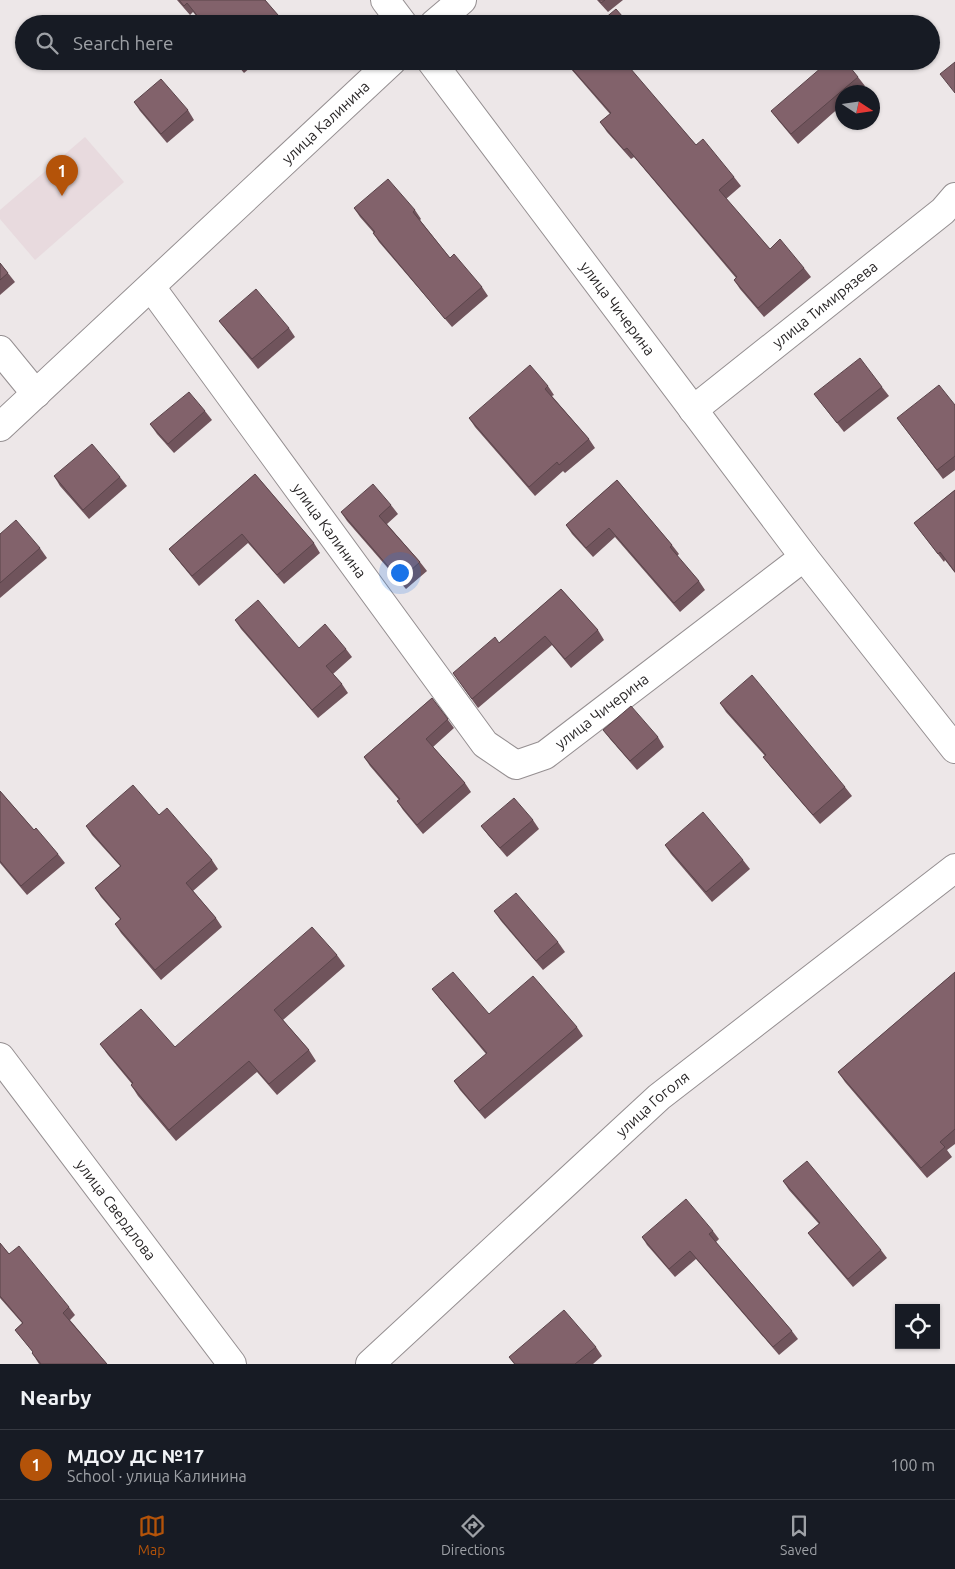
<!DOCTYPE html>
<meta charset="utf-8">
<style>
:root{--surface:#171b24;--page:#20242c;--text:#f1f3f6;--muted:#9ea1a6;--line:#363941;--accent:#b45309}
body{margin:0;font-family:Ubuntu,sans-serif;background:var(--page);color:var(--text)}
.controls{position:absolute;right:15px;bottom:15px;display:grid;overflow:hidden;border-radius:0px;box-shadow:0 1px 4px #0004}
.controls button{width:45px;height:45px;display:grid;place-items:center;padding:0;border:0;border-bottom:1px solid var(--line);background:var(--surface);color:var(--text);font:25px sans-serif}
.compass{position:absolute;left:835px;top:85px;width:45px;height:45px;border-radius:50%;background:var(--surface);box-shadow:0 1px 4px #0004;rotate:102deg}
.you{position:absolute;left:399px;top:572px;width:18px;height:18px;margin:-12px;border:4px solid #fff;border-radius:50%;background:#1a73e8;box-shadow:0 0 0 8px #1a73e833}
.badge{display:grid;place-items:center;width:32px;height:32px;border-radius:50%;background:var(--accent);color:#fff;font-size:16px;font-weight:700}
.pin{position:absolute;translate:-50% -41px;filter:drop-shadow(0 1px 2px #0008)}
.pin::after{content:'';position:absolute;top:26px;width:18px;height:15px;background:inherit;clip-path:polygon(0 0,100% 0,50% 100%)}
.list{margin:0;padding:0;list-style:none}
h2{display:flex;justify-content:space-between;align-items:center;height:65px;margin:0;padding:0 20px;font-size:21px}
h2 small{font-size:16px;font-weight:400;color:var(--muted)}
.list li{display:grid;grid-template-columns:32px 1fr auto;gap:15px;align-items:center;box-sizing:border-box;height:70px;padding:0 20px;border-top:1px solid var(--line)}
.list b{display:block;font-size:19px;white-space:nowrap}
.list p{margin:0;font-size:16px;white-space:nowrap;color:var(--muted)}
.list em{font-size:16px;font-style:normal;color:var(--muted)}
.icon{flex:none;width:28px;height:28px;fill:none;stroke:currentColor;stroke-width:2;stroke-linecap:round;stroke-linejoin:round}
.map{position:relative;flex:none;width:955px;height:1364px;overflow:hidden}
.search{position:absolute;background:var(--surface);box-shadow:0 1px 4px #0004;left:15px;right:15px;top:15px;height:55px;display:flex;align-items:center;gap:12px;box-sizing:border-box;padding:0 18px;border-radius:28px;color:var(--muted);font-size:19px}
.sheet{height:135px;background:var(--surface)}
nav{display:flex;justify-content:space-around;align-items:center;box-sizing:border-box;height:70px;border-top:1px solid var(--line);background:var(--surface);font-size:14px;color:var(--muted)}
nav a{display:grid;justify-items:center;gap:2px}
nav .on{color:var(--accent)}
.map>svg:first-child{display:block}
.built{fill:#e8dade}
.lines{fill:none;stroke-linecap:round;stroke-linejoin:round}
.street-casing{stroke:#958f91;stroke-width:30}
.street{stroke:#fff;stroke-width:28}
.wall{fill:#70545c}
.building{fill:#82626b;stroke:#5b454b}
.labels{text-anchor:middle;stroke-width:5;stroke-linejoin:round;paint-order:stroke}
.street-label{font-size:15px;fill:#292627;stroke:#ede7e8}
</style>
<div class="map">
<svg width="955" height="1364" viewBox="0 0 955 1364">
<rect width="100%" height="100%" fill="#ede7e8"/>
<polygon class="built" points="85,137 124,182 35,260 0,219 0,210"/>
<g class="lines">
<g class="street-casing">
<g id="street">
<polyline points="385,0 403,24"/>
<polyline points="434,24 462,0"/>
<path id="s1" d="M431,61L804,557L955,749"/>
<path id="s2" d="M151,287L485,744L516,765L545,755L804,557"/>
<polyline points="0,350 36,394"/>
<path id="s3" d="M693,410L943,211L955,197"/>
<path id="s4" d="M0,427L392,61"/>
<path id="s5" d="M0,1057L232,1364"/>
<path id="s6" d="M370,1364L659,1097L955,868"/>
</g>
</g>
<use href="#street" class="street"/>
</g>
<g class="wall">
<polygon points="177,0 265,0 285,24 203,24 193,12 190,15"/>
<polygon points="597,0 623,0 608,12"/>
<polygon points="234,61 258,61 244,73"/>
<polygon points="564,61 625,61 624,62 696,145 734,177 741,186 726,199 770,249 804,268 811,277 764,317 740,289 734,280 736,278 634,157 631,159 607,132 600,122 610,114"/>
<polygon points="858,77 865,86 857,92 842,92 842,105 798,144 778,120 771,111"/>
<polygon points="134,102 188,110 194,120 167,143 140,111"/>
<polygon points="354,208 415,210 421,219 420,220 450,258 482,287 488,296 452,327 379,242 373,233 374,233 360,217"/>
<polygon points="0,263 15,282 0,295"/>
<polygon points="219,321 289,328 295,337 258,369 226,330"/>
<polygon points="548,386 554,395 552,396 589,439 595,448 565,473 563,471 535,496 475,427 469,418"/>
<polygon points="882,387 889,396 844,432 814,394"/>
<polygon points="955,405 955,470 943,479 897,418"/>
<polygon points="205,411 212,420 174,453 157,434 150,424"/>
<polygon points="255,474 314,543 320,553 284,584 248,543 199,586 176,558 169,549"/>
<polygon points="54,476 120,477 127,486 89,519 60,486"/>
<polygon points="617,480 672,545 679,554 677,556 699,581 705,590 680,612 615,537 593,557 572,534 566,525"/>
<polygon points="955,490 955,573 945,560 944,562 914,523"/>
<polygon points="391,505 398,514 387,524 420,562 427,571 406,589 347,521 341,512"/>
<polygon points="0,534 40,548 47,558 0,598"/>
<polygon points="561,589 598,630 604,640 571,668 552,645 478,708 453,673 499,643"/>
<polygon points="235,620 299,648 346,649 352,657 333,674 342,684 348,693 318,718 241,629"/>
<polygon points="432,698 454,728 433,747 465,783 471,792 423,834 403,810 397,801 399,800 370,766 364,757"/>
<polygon points="720,703 845,787 852,796 820,824 770,766 763,757 765,756 726,712"/>
<polygon points="603,730 658,737 664,747 637,770 610,739"/>
<polygon points="0,791 34,830 58,854 65,863 27,895 0,863"/>
<polygon points="159,815 212,860 218,869 193,891 216,918 222,927 161,980 121,933 115,924 120,919 101,897 95,888 120,866 92,835 86,826"/>
<polygon points="533,820 539,829 507,857 488,835 481,826"/>
<polygon points="665,845 743,860 750,869 712,902 671,854"/>
<polygon points="494,911 558,942 565,952 543,970 501,921"/>
<polygon points="337,955 345,966 283,1020 309,1050 316,1061 277,1095 257,1072 176,1141 138,1096 131,1085 132,1084 108,1055 100,1044 175,1047"/>
<polygon points="955,972 955,1144 947,1150 952,1157 927,1178 845,1082 838,1072"/>
<polygon points="432,989 489,1014 577,1027 583,1036 485,1119 460,1090 454,1081 486,1054 439,998"/>
<polygon points="783,1181 881,1250 887,1258 853,1287 814,1241 808,1233 819,1224 789,1190"/>
<polygon points="713,1231 719,1239 716,1242 792,1331 798,1339 779,1355 696,1259 675,1277 647,1245 642,1237"/>
<polygon points="0,1243 9,1254 69,1307 75,1315 70,1320 107,1364 39,1364 32,1353 33,1352 15,1330 22,1323 0,1298"/>
<polygon points="596,1347 602,1356 593,1364 514,1364 509,1357"/>
</g>
<g class="building">
<polygon points="179,0 265,0 285,23 204,24 187,3 184,6"/>
<polygon points="599,0 605,0 601,3"/>
<polygon points="616,9 629,24 598,24"/>
<polygon points="565,61 624,61 696,145 703,139 734,177 719,190 770,249 780,239 804,268 758,308 734,280 737,277 627,148 624,150 600,122 611,113"/>
<polygon points="829,61 845,61 858,77 791,134 771,111"/>
<polygon points="955,62 955,93 940,74"/>
<polygon points="161,79 188,110 161,134 134,102"/>
<polygon points="388,179 415,210 413,212 450,258 454,254 482,287 445,319 373,233 375,232 354,208"/>
<polygon points="0,263 8,273 0,280"/>
<polygon points="256,289 289,328 252,359 219,321"/>
<polygon points="860,358 882,387 837,423 814,394"/>
<polygon points="530,365 548,386 545,389 589,439 559,465 557,462 529,487 469,418"/>
<polygon points="939,385 955,405 955,456 937,470 897,418"/>
<polygon points="189,392 205,411 168,444 150,424"/>
<polygon points="92,444 120,477 83,510 54,476"/>
<polygon points="255,474 314,543 277,575 242,534 192,576 169,549"/>
<polygon points="617,480 672,545 670,547 699,581 674,603 609,528 586,548 566,525"/>
<polygon points="373,484 391,505 379,516 420,562 400,580 341,512"/>
<polygon points="955,490 955,572 940,552 938,554 914,523"/>
<polygon points="16,520 40,548 0,583 0,534"/>
<polygon points="561,589 598,630 565,659 545,636 472,699 453,673 495,637 499,643"/>
<polygon points="258,600 299,648 325,624 346,649 326,666 342,684 312,710 235,620"/>
<polygon points="752,675 845,787 813,815 763,757 766,755 720,703"/>
<polygon points="432,698 448,719 426,739 465,783 417,825 397,801 400,799 364,757"/>
<polygon points="631,706 658,737 630,761 603,730"/>
<polygon points="133,785 159,815 167,808 212,860 186,883 216,918 155,970 115,924 121,919 95,888 121,866 86,826"/>
<polygon points="0,791 34,830 36,828 58,854 21,886 0,861"/>
<polygon points="514,798 533,820 500,848 481,826"/>
<polygon points="703,812 743,860 706,892 665,845"/>
<polygon points="516,893 558,942 536,961 494,911"/>
<polygon points="312,927 337,955 274,1010 309,1050 269,1084 249,1061 169,1130 131,1085 133,1083 100,1044 141,1009 175,1047"/>
<polygon points="453,972 489,1014 533,976 577,1027 479,1111 454,1081 487,1053 432,989"/>
<polygon points="955,972 955,1129 940,1142 945,1147 921,1168 838,1072"/>
<polygon points="807,1161 881,1250 848,1279 808,1233 820,1223 783,1181"/>
<polygon points="686,1199 713,1231 709,1234 792,1331 773,1347 690,1251 669,1269 642,1237"/>
<polygon points="0,1243 9,1254 19,1246 69,1307 63,1313 107,1364 41,1364 32,1353 33,1352 15,1330 23,1323 0,1296"/>
<polygon points="564,1310 596,1347 575,1364 515,1364 509,1357"/>
</g>
<g class="labels">
<g class="street-label">
<text dy="5" stroke="none"><textPath href="#s4" startOffset="446">улица Калинина</textPath></text>
<text dy="5" stroke="none"><textPath href="#s3" startOffset="169">улица Тимирязева</textPath></text>
<text dy="5" stroke="none"><textPath href="#s1" startOffset="310">улица Чичерина</textPath></text>
<text dy="5" stroke="none"><textPath href="#s2" startOffset="302">улица Калинина</textPath></text>
<text dy="5" stroke="none"><textPath href="#s2" startOffset="706">улица Чичерина</textPath></text>
<text dy="5" stroke="none"><textPath href="#s6" startOffset="384">улица Гоголя</textPath></text>
<text dy="5" stroke="none"><textPath href="#s5" startOffset="192">улица Свердлова</textPath></text>
</g>
</g>
</svg>
<div class="controls">
<button><svg class="icon" aria-label="locate" viewBox="0 0 24 24"><circle cx="12" cy="12" r="6"/><path d="M12 2v4M12 18v4M2 12h4M18 12h4"/></svg></button>
</div>
<svg class="compass" viewBox="-18 -18 36 36"><path d="M0-13l5 13h-10z" fill="#e53935"/><path d="M0 13l5-13h-10z" fill="#9ea1a6"/></svg>
<div class="you"></div>
<div class="pin badge" style="left:62px;top:196px">1</div>
<div class="search"><svg class="icon" aria-label="search" viewBox="0 0 24 24"><circle cx="10" cy="10" r="6"/><path d="M15 15l6 6"/></svg>Search here</div>
</div>
<section class="sheet">
<h2>Nearby<small></small></h2>
<ul class="list">
<li><span class="badge">1</span><div><b>МДОУ ДС №17</b><p>School · улица Калинина</p></div><em>100 m</em></li>
</ul>
</section>
<nav>
<a class="on"><svg class="icon" aria-label="map" viewBox="0 0 24 24"><path d="M3 6l6-2 6 2 6-2v14l-6 2-6-2-6 2zM9 4v14M15 6v14"/></svg>Map</a>
<a><svg class="icon" aria-label="directions" viewBox="0 0 24 24"><path d="M12 3l9 9-9 9-9-9zM9 14v-3h6M13 9l2 2-2 2"/></svg>Directions</a>
<a><svg class="icon" aria-label="saved" viewBox="0 0 24 24"><path d="M7 4h10v16l-5-4-5 4z"/></svg>Saved</a>
</nav>
